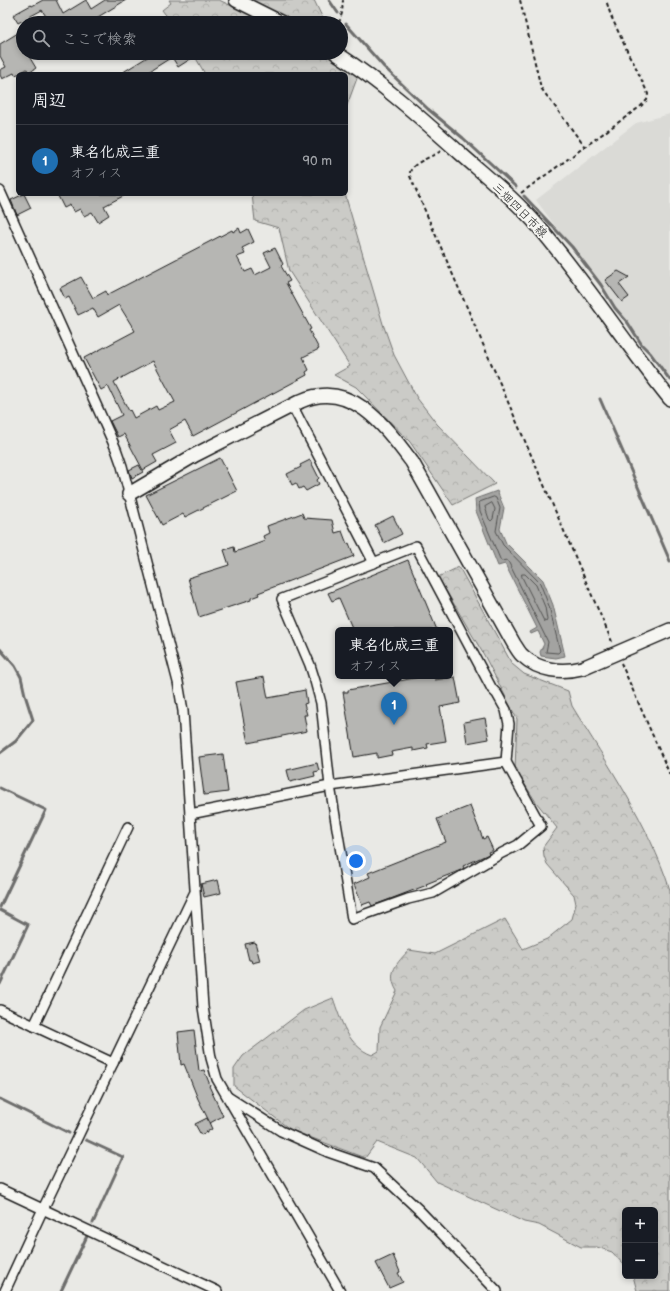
<!DOCTYPE html>
<html lang="ja">
<meta charset="utf-8">
<style>
:root{--surface:#171b24;--page:#242831;--text:#f1f3f6;--muted:#9ea1a6;--line:#363941;--accent:#1f6fb2}
body{margin:0;font-family:"Balsamiq Sans","Klee One",sans-serif;background:var(--page);color:var(--text)}
.controls{position:absolute;right:12px;bottom:12px;display:grid;overflow:hidden;border-radius:6px;box-shadow:0 2px 6px #0003}
.controls button{width:36px;height:36px;display:grid;place-items:center;padding:0;border:0;border-bottom:1px solid var(--line);background:var(--surface);color:var(--text);font:20px sans-serif}
.you{position:absolute;left:356px;top:861px;width:14px;height:14px;margin:-10px;border:3px solid #fff;border-radius:50%;background:#1a73e8;box-shadow:0 0 0 6px #1a73e833}
.badge{display:grid;place-items:center;width:26px;height:26px;border-radius:50%;background:var(--accent);color:#fff;font-size:13px;font-weight:700}
.pin{position:absolute;translate:-50% -33px;filter:drop-shadow(0 1px 2px #0008)}
.pin::after{content:'';position:absolute;top:21px;width:14px;height:12px;background:inherit;clip-path:polygon(0 0,100% 0,50% 100%)}
.popup{position:absolute;left:335px;top:627px;width:118px;height:52px;box-sizing:border-box;display:grid;place-content:center;border-radius:6px;background:var(--surface);filter:drop-shadow(0 1px 3px #0005);font-size:13px;white-space:nowrap;color:var(--muted)}
.popup b{font-size:15px;color:var(--text)}
.popup::after{content:'';position:absolute;left:50%;top:100%;margin-left:-8px;border:8px solid transparent;border-top-color:var(--surface)}
.list{margin:0;padding:0;list-style:none}
h2{display:flex;justify-content:space-between;align-items:center;height:52px;margin:0;padding:0 16px;font-size:17px}
h2 small{font-size:13px;font-weight:400;color:var(--muted)}
.list li{display:grid;grid-template-columns:26px 1fr auto;gap:12px;align-items:center;box-sizing:border-box;height:72px;padding:0 16px;border-top:1px solid var(--line)}
.list b{display:block;font-size:15px;white-space:nowrap}
.list p{margin:0;font-size:13px;white-space:nowrap;color:var(--muted)}
.list em{font-size:13px;font-style:normal;color:var(--muted)}
.icon{flex:none;width:22px;height:22px;fill:none;stroke:currentColor;stroke-width:2;stroke-linecap:round;stroke-linejoin:round}
.map{position:relative;flex:none;width:670px;height:1291px;overflow:hidden}
.search{position:absolute;background:var(--surface);box-shadow:0 2px 6px #0003;left:16px;top:16px;width:332px;height:44px;display:flex;align-items:center;gap:10px;box-sizing:border-box;padding:0 14px;border-radius:22px;color:var(--muted);font-size:15px}
.panel{position:absolute;background:var(--surface);box-shadow:0 2px 6px #0003;left:16px;top:72px;width:332px;height:124px;border-radius:6px}
.map>svg:first-child{display:block}
.built{fill:#dadad6}
.forest{fill:url(#forest-crowns);stroke:#747472}
.water{fill:#a3a3a1;stroke:#6d6d6c}
.lines{fill:none;stroke-linecap:round;stroke-linejoin:round}
.shore{stroke:#525251;stroke-width:1}
.stream{stroke:#6d6d6c;stroke-width:3}
.building{fill:#b6b6b3;stroke:#1c1c1c;fill-rule:evenodd}
.street-casing{stroke:#1c1c1c;stroke-width:12}
.secondary-casing{stroke:#1c1c1c;stroke-width:16}
.path{stroke:#1c1c1c;stroke-width:2;stroke-dasharray:4 3;stroke-linecap:butt}
.street{stroke:#f6f6f2;stroke-width:9}
.secondary{stroke:#f6f6f2;stroke-width:13}
.labels{text-anchor:middle;stroke-width:3.5;stroke-linejoin:round;paint-order:stroke}
.street-label{font-size:12px;fill:#1c1c1c;stroke:#f6f6f2}
</style>
<div class="map">
<svg width="670" height="1291" viewBox="0 0 670 1291">
<defs>
<pattern id="forest-crowns" width="20" height="18" patternUnits="userSpaceOnUse"><rect width="20" height="18" fill="#cbcbc7"/><path d="M2 6a3 3 0 1 1 6 0M12 15a3 3 0 1 1 6 0" fill="none" stroke="#aeaeaa"/></pattern>
</defs>
<rect width="100%" height="100%" fill="#e9e9e5"/>
<filter id="ink" filterUnits="userSpaceOnUse"><feTurbulence type="fractalNoise" baseFrequency=".025" numOctaves="2"/><feDisplacementMap in="SourceGraphic" scale="8" xChannelSelector="R" yChannelSelector="G"/><feConvolveMatrix kernelMatrix="1 2 1 2 8 2 1 2 1" color-interpolation-filters="sRGB"/></filter>
<g filter="url(#ink)">
<polygon class="built" points="670,114 670,378 642,344 536,200 636,123"/>
<g class="forest">
<polygon points="169,0 219,0 268,23 172,23 162,10 171,3"/>
<polygon points="247,0 314,0 325,23 294,23"/>
<polygon points="193,53 322,53 359,73 346,108 346,74 205,74"/>
<polygon points="252,194 345,194 383,324 394,355 417,398 437,424 495,484 453,505 410,442 356,387 334,375 350,366 289,271 279,228 255,221"/>
<path d="M459,567L512,664L524,674L568,691L572,706C608,765 649,824 670,890V1291H637L633,1276H655V1210H625V1266L612,1252L597,1247H581L539,1225L524,1222L437,1182L417,1158L377,1142L365,1158L291,1130L234,1086V1069L243,1056L304,1010L333,998C341,1021 348,1046 372,1055L379,1051L380,1027L397,991C386,973 397,963 409,950L435,954L505,919L523,949L547,939L572,919L576,904L574,895L547,864L544,856L543,847L557,828L536,802L515,769L517,719L484,655L438,577Z"/>
</g>
<polygon class="water" points="497,491 504,508 500,529 506,543 543,580 553,605 565,656 556,658 541,656 540,652 544,644 538,631 531,634 530,632 537,628 505,564 498,566 476,511 475,499"/>
<g class="lines">
<g class="shore">
<polygon points="494,497 496,498 500,508 496,531 503,545 540,583 549,606 560,651 558,653 546,652 548,642 509,563 507,560 501,561 500,559 480,511 479,503 480,502"/>
<polygon points="492,503 495,509 493,519 491,521 489,519 485,507"/>
<polygon points="522,574 525,574 536,585 545,607 547,620 546,622 544,621 522,577"/>
</g>
<g class="stream">
<polyline points="329,0 338,13"/>
<polyline points="346,24 384,67 428,109 463,138 516,187"/>
<polyline points="524,196 572,247 601,285 615,308 628,323 642,345 650,353 670,380"/>
<polyline points="600,399 670,561"/>
<polyline points="0,649 15,666 21,677 25,695 33,720 16,741 0,753"/>
<polyline points="0,788 46,810 0,907"/>
<polyline points="0,910 28,925 0,984"/>
<polyline points="0,1099 69,1133"/>
<polyline points="86,1140 123,1157 93,1223"/>
<polyline points="61,1291 87,1236"/>
</g>
</g>
<g class="building">
<polygon points="43,0 56,0 63,14 86,0 91,9 105,0 126,0 88,23 50,23 42,10 18,23 13,15 31,5 32,6"/>
<polygon points="18,33 23,42 23,53 27,53 36,68 29,73 27,69 18,74 15,75 14,73 2,79 0,75 0,70 6,67 0,56 0,44"/>
<polygon points="154,53 189,53 192,58 178,67 172,57 145,74 120,74"/>
<polygon points="24,194 31,208 17,215 11,200"/>
<polygon points="62,194 127,194 104,206 109,215 98,222 92,212 84,216 80,209 74,212 70,205 64,208 58,196"/>
<path d="M239,228L241,233L248,229L254,242L242,248L245,254L237,257L245,272L252,269L255,275L271,267L264,253L275,248L283,264L281,266L290,281L286,283L311,329L309,330L319,349L303,357L309,370L306,372L307,375L193,436L185,421L169,430L176,443L153,455L157,462L143,470L124,434L118,437L110,421L122,415L108,386L101,390L84,358L135,331L119,305L98,317L93,308L78,315L69,297L65,299L60,288L81,277L93,298L106,291L107,295L232,230L233,232ZM153,361L175,402L158,410L156,406L134,418L130,410L129,411L114,382Z"/>
<polygon points="618,271 629,277 619,284 629,297 622,302 605,280"/>
<polygon points="220,458 237,491 185,517 183,514 162,525 146,495"/>
<polygon points="310,460 319,478 317,480 319,484 306,491 303,487 299,489 296,483 292,485 287,474 301,467 300,465"/>
<polygon points="139,465 143,472 132,478 129,470"/>
<polygon points="302,513 304,518 332,520 335,533 342,531 347,544 349,543 354,556 258,593 259,595 251,598 251,600 199,617 188,578 229,565 224,550 234,547 235,552 265,541 263,536 269,533 267,526"/>
<polygon points="393,516 402,534 384,543 375,525"/>
<polygon points="408,560 437,630 353,630 339,598 332,601 328,593"/>
<polygon points="426,676 435,676 435,680 455,677 460,703 440,707 446,741 427,744 428,748 413,751 413,748 391,752 392,755 377,758 377,753 354,757 343,692 348,692 348,690"/>
<polygon points="264,677 268,698 290,694 290,693 305,690 307,703 304,704 307,715 304,715 307,731 248,743 236,682"/>
<polygon points="485,718 489,739 467,743 464,722"/>
<polygon points="223,754 228,792 204,795 199,757"/>
<polygon points="317,763 319,771 314,772 315,776 290,782 287,770"/>
<polygon points="470,806 483,839 487,837 493,850 488,852 489,854 480,858 463,866 464,868 461,870 426,884 427,885 372,906 370,902 362,905 354,884 370,877 368,873 446,842 437,819"/>
<polygon points="218,880 221,893 204,897 201,884"/>
<polygon points="255,942 260,961 252,963 251,960 249,960 245,944"/>
<polygon points="194,1030 199,1071 204,1070 210,1085 209,1086 223,1116 210,1123 198,1099 184,1064 181,1065 178,1032"/>
<polygon points="207,1118 212,1129 201,1135 195,1124"/>
<polygon points="393,1255 400,1272 398,1273 403,1282 389,1288 376,1263"/>
</g>
<g class="lines">
<g class="street-casing">
<g id="street">
<polyline points="0,191 116,449 122,466 178,682 183,711 203,1007 211,1058 217,1079 340,1291"/>
<polyline points="292,405 374,563"/>
<polygon points="416,546 492,689 497,694 506,710 509,724 506,762 541,826 518,845 500,854 433,893 408,899 352,919 330,786 321,703 315,681 310,665 282,599"/>
<polyline points="190,814 330,786 506,762"/>
<polyline points="0,1010 113,1063"/>
<polyline points="34,1026 128,827"/>
<polyline points="228,1097 281,1131 328,1152 374,1168 419,1210 497,1291"/>
<polyline points="0,1189 217,1291"/>
<polyline points="5,1291 43,1209 194,894"/>
</g>
</g>
<g class="secondary-casing">
<g id="secondary">
<polyline points="236,0 282,23"/>
<path d="M336,53C381,82 421,118 461,154C487,177 515,199 538,226C585,281 624,342 670,399"/>
<path d="M129,494L195,455L301,401C351,379 385,426 412,462L514,644C517,648 519,653 523,656C539,671 562,673 582,668L670,630"/>
</g>
</g>
<g class="path">
<polyline points="520,0 541,88 585,147"/>
<polyline points="339,23 342,13 343,0"/>
<polyline points="341,38 346,45"/>
<path d="M441,151C432,157 407,164 410,176L613,644"/>
<polyline points="521,193 641,106 647,100 648,94 632,59 630,57 611,16 606,0"/>
<polyline points="621,663 670,775"/>
</g>
<use href="#street" class="street"/>
<use href="#secondary" class="secondary"/>
</g>
</g>
<g class="labels">
<g class="street-label">
<text transform="translate(520 210) rotate(45)" y="4">三畑四日市線</text>
</g>
</g>
</svg>
<div class="controls">
<button>+</button>
<button>−</button>
</div>
<div class="you"></div>
<div class="pin badge" style="left:394px;top:725px">1</div>
<div class="popup"><b>東名化成三重</b>オフィス</div>
<div class="search"><svg class="icon" aria-label="search" viewBox="0 0 24 24"><circle cx="10" cy="10" r="6"/><path d="M15 15l6 6"/></svg>ここで検索</div>
<section class="panel">
<h2>周辺<small></small></h2>
<ul class="list">
<li><span class="badge">1</span><div><b>東名化成三重</b><p>オフィス</p></div><em>90 m</em></li>
</ul>
</section>
</div>
